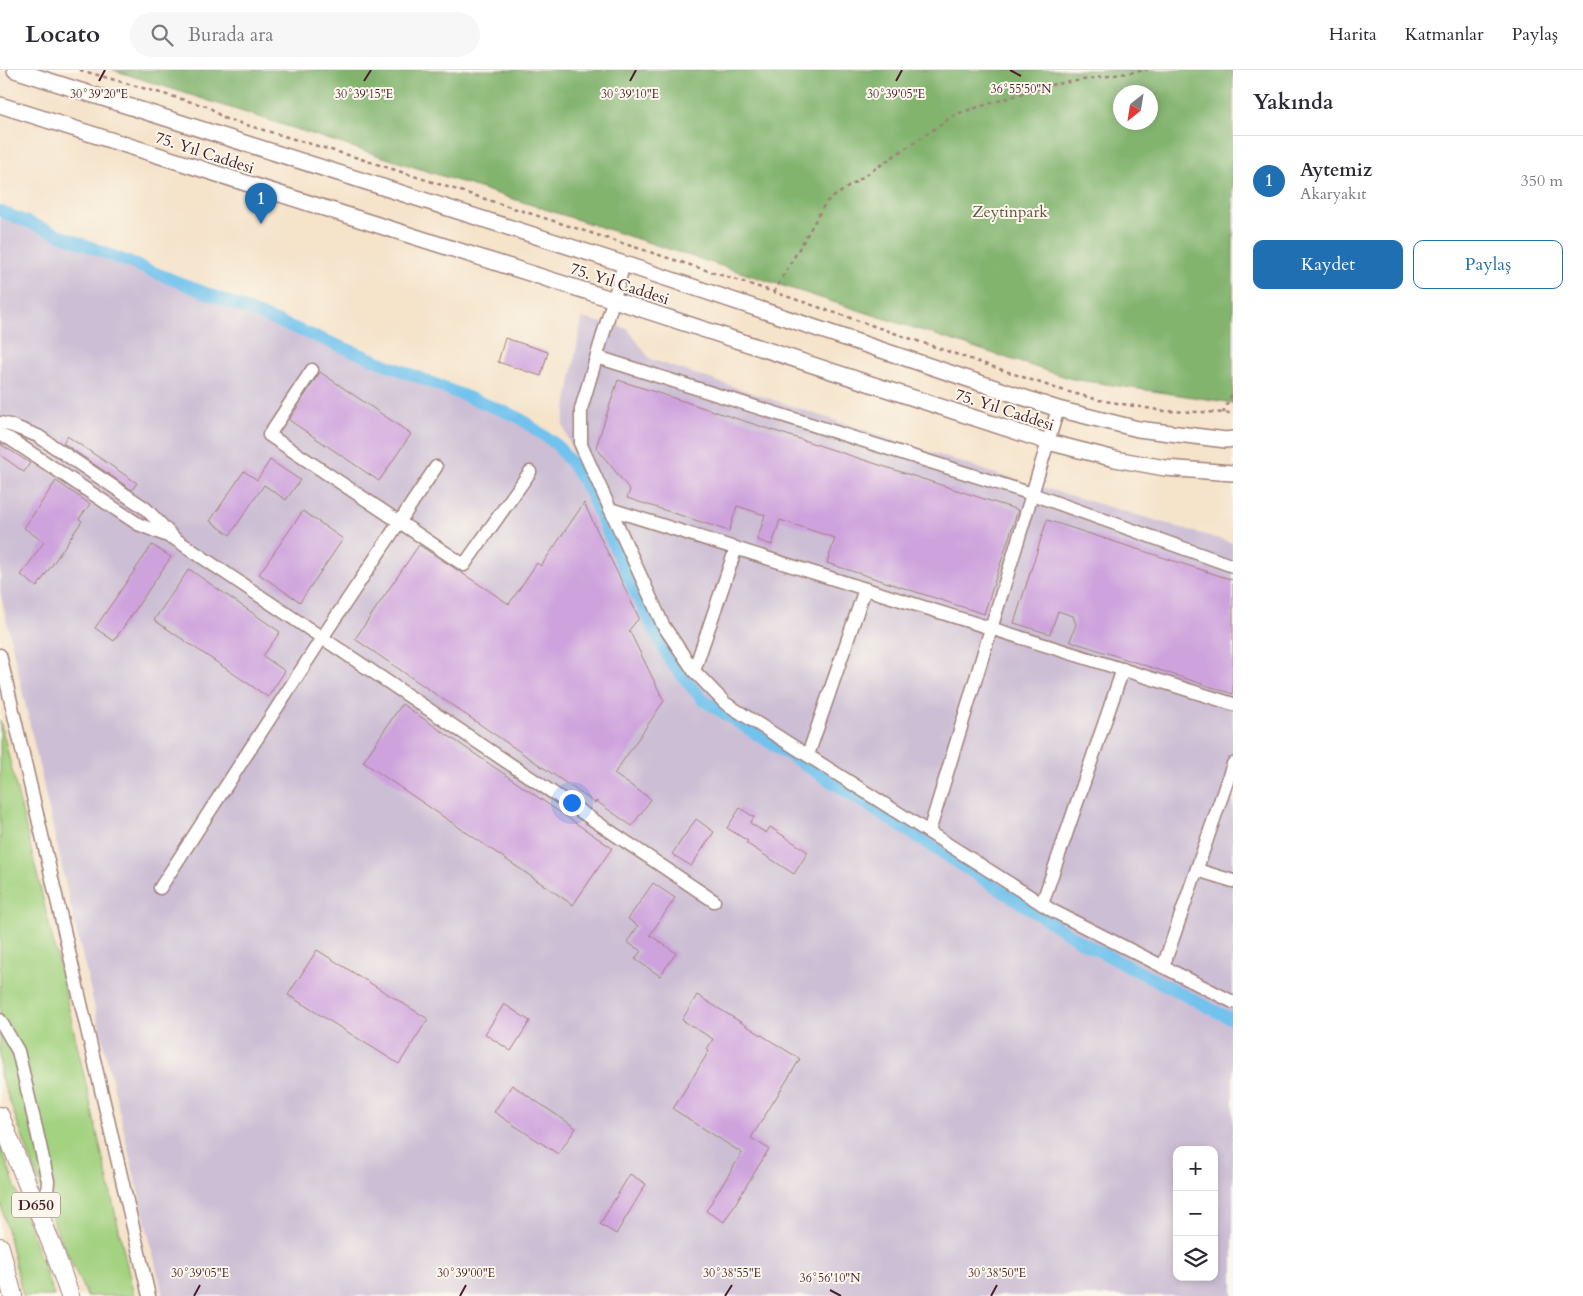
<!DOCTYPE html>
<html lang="tr">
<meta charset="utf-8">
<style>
:root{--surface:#fff;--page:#f7f7f7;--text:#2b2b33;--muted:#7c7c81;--line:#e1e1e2;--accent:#1f6fb2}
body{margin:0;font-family:Cardo,serif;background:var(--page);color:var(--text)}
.controls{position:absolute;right:15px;bottom:15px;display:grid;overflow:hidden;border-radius:10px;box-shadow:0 2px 8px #0003}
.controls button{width:45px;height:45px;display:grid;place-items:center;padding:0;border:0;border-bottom:1px solid var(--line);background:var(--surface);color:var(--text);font:25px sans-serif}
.compass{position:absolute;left:1113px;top:15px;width:45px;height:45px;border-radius:50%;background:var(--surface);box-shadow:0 2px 8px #0003;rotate:210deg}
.you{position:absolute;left:571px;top:732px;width:18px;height:18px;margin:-12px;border:4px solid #fff;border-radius:50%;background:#1a73e8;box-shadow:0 0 0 8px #1a73e833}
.badge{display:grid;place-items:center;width:32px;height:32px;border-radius:50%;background:var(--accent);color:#fff;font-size:16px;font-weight:700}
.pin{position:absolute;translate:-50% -41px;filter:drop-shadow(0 1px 2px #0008)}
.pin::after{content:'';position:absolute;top:26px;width:18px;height:15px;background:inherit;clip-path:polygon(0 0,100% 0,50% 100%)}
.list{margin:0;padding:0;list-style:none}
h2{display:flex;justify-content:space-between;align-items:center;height:65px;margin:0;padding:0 20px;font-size:21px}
h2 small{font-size:16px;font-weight:400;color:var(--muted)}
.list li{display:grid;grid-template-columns:32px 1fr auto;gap:15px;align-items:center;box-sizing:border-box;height:90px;padding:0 20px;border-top:1px solid var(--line)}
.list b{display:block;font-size:19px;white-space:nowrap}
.list p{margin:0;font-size:16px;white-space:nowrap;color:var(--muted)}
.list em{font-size:16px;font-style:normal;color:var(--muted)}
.actions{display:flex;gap:10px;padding:15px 20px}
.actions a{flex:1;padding:11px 0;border:1px solid var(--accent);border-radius:10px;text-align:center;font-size:18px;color:var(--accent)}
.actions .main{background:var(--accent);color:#fff}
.icon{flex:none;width:28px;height:28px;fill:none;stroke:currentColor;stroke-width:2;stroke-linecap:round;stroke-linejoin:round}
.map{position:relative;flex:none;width:1233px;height:1226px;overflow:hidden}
header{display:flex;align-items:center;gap:30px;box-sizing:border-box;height:70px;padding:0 25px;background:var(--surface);border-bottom:1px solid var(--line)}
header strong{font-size:24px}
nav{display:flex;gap:28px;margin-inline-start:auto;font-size:18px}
.search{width:350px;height:45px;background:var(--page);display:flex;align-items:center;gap:12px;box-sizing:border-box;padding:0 18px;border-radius:28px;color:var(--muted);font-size:19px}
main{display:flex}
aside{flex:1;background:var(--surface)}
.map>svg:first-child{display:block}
.industrial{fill:#ccbed4;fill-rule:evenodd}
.green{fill:#a3d280;stroke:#767856}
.forest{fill:#82b46e;stroke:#666a4c;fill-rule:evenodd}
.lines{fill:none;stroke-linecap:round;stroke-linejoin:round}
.canal{stroke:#71c2ed;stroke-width:12}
.building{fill:#cea3dd}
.minor-casing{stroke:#a0817a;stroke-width:15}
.major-casing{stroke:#a0817a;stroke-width:18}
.highway-casing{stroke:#a0817a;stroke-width:20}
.path{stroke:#a0817a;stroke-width:2.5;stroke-dasharray:4 4;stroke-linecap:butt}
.minor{stroke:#fff;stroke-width:12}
.major{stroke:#fff;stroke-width:15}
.highway{stroke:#fff;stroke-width:18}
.ticks{fill:none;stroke:#4a1f2b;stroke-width:2}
.labels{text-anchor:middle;stroke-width:4;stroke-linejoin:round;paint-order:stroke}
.shield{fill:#fbf7ec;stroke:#7f6065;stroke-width:1}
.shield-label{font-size:15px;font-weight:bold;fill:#4a1f2b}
.street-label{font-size:16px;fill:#4a1f2b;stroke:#fbf7ec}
.park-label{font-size:16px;fill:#655544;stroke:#fbf7ec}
.ticks-label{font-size:12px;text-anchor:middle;fill:#4a1f2b;stroke:#fbf7ec;stroke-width:4;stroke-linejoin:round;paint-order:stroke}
</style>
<header>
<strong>Locato</strong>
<div class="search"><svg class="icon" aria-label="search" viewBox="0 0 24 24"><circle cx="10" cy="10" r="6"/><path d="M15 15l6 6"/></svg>Burada ara</div>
<nav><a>Harita</a><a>Katmanlar</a><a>Paylaş</a></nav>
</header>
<main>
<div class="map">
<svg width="1233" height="1226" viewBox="0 0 1233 1226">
<rect width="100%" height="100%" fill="#fbf7ec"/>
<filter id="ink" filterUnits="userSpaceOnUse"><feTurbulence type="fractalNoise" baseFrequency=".02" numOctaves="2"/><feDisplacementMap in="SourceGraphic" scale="10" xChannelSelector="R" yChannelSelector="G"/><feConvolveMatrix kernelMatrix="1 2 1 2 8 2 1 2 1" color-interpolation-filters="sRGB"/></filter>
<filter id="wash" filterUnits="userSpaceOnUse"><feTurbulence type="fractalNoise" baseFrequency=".0096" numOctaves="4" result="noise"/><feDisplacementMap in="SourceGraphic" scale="20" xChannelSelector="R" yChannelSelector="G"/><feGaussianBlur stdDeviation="1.12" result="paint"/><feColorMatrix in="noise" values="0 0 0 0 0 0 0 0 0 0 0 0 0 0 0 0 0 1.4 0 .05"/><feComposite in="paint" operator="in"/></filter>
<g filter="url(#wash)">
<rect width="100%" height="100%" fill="#f5e3ca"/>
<path class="industrial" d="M0,139L538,358L576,392L563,354L582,248L628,259L650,289L993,403L1233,473V1226H163L66,816L0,521ZM1177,1080H1214V1207H1177Z"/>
<g class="green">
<polygon points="0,650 61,904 134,1226 87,1226 57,1161 0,1005"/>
<polygon points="0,1074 54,1226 23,1226 0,1130"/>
</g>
<path class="forest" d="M113,0H1233V333L1072,309ZM1150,22V52H1120V22Z"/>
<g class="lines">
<polyline class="canal" points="0,141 518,347 557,375 574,397 588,419 640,533 671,593 703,630 1083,873 1233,950"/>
</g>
<g id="blocks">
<g class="building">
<polygon points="505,268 548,282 541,306 498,292"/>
<polygon points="320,302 411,364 379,411 289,350"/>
<polygon points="618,310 1018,440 984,544 827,493 835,468 780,450 772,475 757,470 765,445 737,436 729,461 627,428 630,420 596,377"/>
<polygon points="67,366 137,413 132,420 63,373"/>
<polygon points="0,374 30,393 24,402 0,385"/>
<polygon points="270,390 300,410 286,430 264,415 230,465 210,451 244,401 257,410"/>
<polygon points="56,411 90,434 79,449 82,451 37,517 21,505 44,472 24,458"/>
<polygon points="584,433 639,548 629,560 664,631 614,704 651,729 632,756 596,731 595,733 355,569 419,475 509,534 537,493 541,496"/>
<polygon points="303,441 343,469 300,532 259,504"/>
<polygon points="1047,450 1233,510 1233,624 1070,571 1076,554 1073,546 1058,541 1050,564 1014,553"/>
<polygon points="152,475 171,487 114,571 95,558"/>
<polygon points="189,499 280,562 263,586 285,601 268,627 154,550"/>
<polygon points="402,634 612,778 573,835 363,692"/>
<polygon points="740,738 754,747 750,753 766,763 770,757 808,782 794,804 746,773 748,771 727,758"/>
<polygon points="696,749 714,762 691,796 672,784"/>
<polygon points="653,813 675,828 650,865 676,883 660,906 635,889 641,881 627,872 638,856 628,849"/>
<polygon points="317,880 428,949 399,994 288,925"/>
<polygon points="697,925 800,989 751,1068 769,1079 724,1152 706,1141 742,1083 673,1039 709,981 707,979 713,969 682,950"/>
<polygon points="504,934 530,951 511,981 485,964"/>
<polygon points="512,1015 576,1058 558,1084 494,1042"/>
<polygon points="630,1104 646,1114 616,1164 600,1154"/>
</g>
</g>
</g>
<g filter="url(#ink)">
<use href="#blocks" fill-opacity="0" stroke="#a0817a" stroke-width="1"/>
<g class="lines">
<g class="minor-casing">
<g id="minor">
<polyline points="624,194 581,339 581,375 663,555 694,601 725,633 1053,841 1233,932"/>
<polyline points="597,287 1032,424 1233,496"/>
<polyline points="312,300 269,365 464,495 530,402"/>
<polyline points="0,353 10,355 38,366 145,438 175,469 714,831"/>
<polyline points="0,365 10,369 138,454 170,467"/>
<polyline points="610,439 1233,634"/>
<polyline points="0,585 149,1226"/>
<polyline points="694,601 736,478"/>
<polyline points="808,685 865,519"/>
<polyline points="929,762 1058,339"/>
<polyline points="1197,800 1233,811"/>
<polyline points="160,818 322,568 436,397"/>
<polyline points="1042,834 1123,599"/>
<polyline points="1163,897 1233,694"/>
<polyline points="0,950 18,981 37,1062 48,1111 45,1152"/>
</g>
</g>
<g class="major-casing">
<g id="major">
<polyline points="15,0 624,194 1058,339 1138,359 1226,370 1233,369"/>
<polyline points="0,35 614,230 1048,372 1115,389 1165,398 1233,403"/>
</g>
</g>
<g class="highway-casing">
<g id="highway">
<polyline points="0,1046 55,1183 70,1226"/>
<polyline points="0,1177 13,1226"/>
</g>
</g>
<g class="path">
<polyline points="80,0 209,37 223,48 358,88 774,222 1058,319 1099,330 1164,341 1233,343"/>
<polyline points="774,222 826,132 956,44 1050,15 1147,0"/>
<polyline points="1223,343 1233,321"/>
</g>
<use href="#minor" class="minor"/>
<use href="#major" class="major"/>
<use href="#highway" class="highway"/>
</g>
</g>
<path class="ticks" d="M1010,0L1021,6M99,11L105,0M364,11L371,0M630,11L636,0M896,11L902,0M830,1220L841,1226M194,1226L200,1215M460,1226L466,1215M725,1226L732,1215M991,1226L997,1215"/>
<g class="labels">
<rect class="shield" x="12" y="1122.5" width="48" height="25" rx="4"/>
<g class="shield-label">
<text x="36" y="1140">D650</text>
</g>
<g class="street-label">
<text transform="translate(205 82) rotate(18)" y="6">75. Yıl Caddesi</text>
<text transform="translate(620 213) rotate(18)" y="6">75. Yıl Caddesi</text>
<text transform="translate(1005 339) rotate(18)" y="6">75. Yıl Caddesi</text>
</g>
<g class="park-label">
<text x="1010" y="147">Zeytinpark</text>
</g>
</g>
<g class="ticks-label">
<text x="1021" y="23">36°55'50"N</text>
<text x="99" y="28">30°39'20"E</text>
<text x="364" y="28">30°39'15"E</text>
<text x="630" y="28">30°39'10"E</text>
<text x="896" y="28">30°39'05"E</text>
<text x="200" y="1207">30°39'05"E</text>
<text x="466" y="1207">30°39'00"E</text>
<text x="732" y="1207">30°38'55"E</text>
<text x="997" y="1207">30°38'50"E</text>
<text x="830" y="1212">36°56'10"N</text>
</g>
</svg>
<div class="controls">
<button>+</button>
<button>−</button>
<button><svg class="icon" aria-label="layers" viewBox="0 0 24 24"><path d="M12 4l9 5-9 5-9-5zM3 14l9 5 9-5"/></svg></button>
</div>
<svg class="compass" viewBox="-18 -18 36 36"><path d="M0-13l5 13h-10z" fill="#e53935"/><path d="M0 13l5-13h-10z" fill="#7c7c81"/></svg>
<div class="you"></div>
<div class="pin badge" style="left:261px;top:154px">1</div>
</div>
<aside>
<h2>Yakında<small></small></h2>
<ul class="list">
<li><span class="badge">1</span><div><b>Aytemiz</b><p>Akaryakıt</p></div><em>350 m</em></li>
</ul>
<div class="actions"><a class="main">Kaydet</a><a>Paylaş</a></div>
</aside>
</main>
